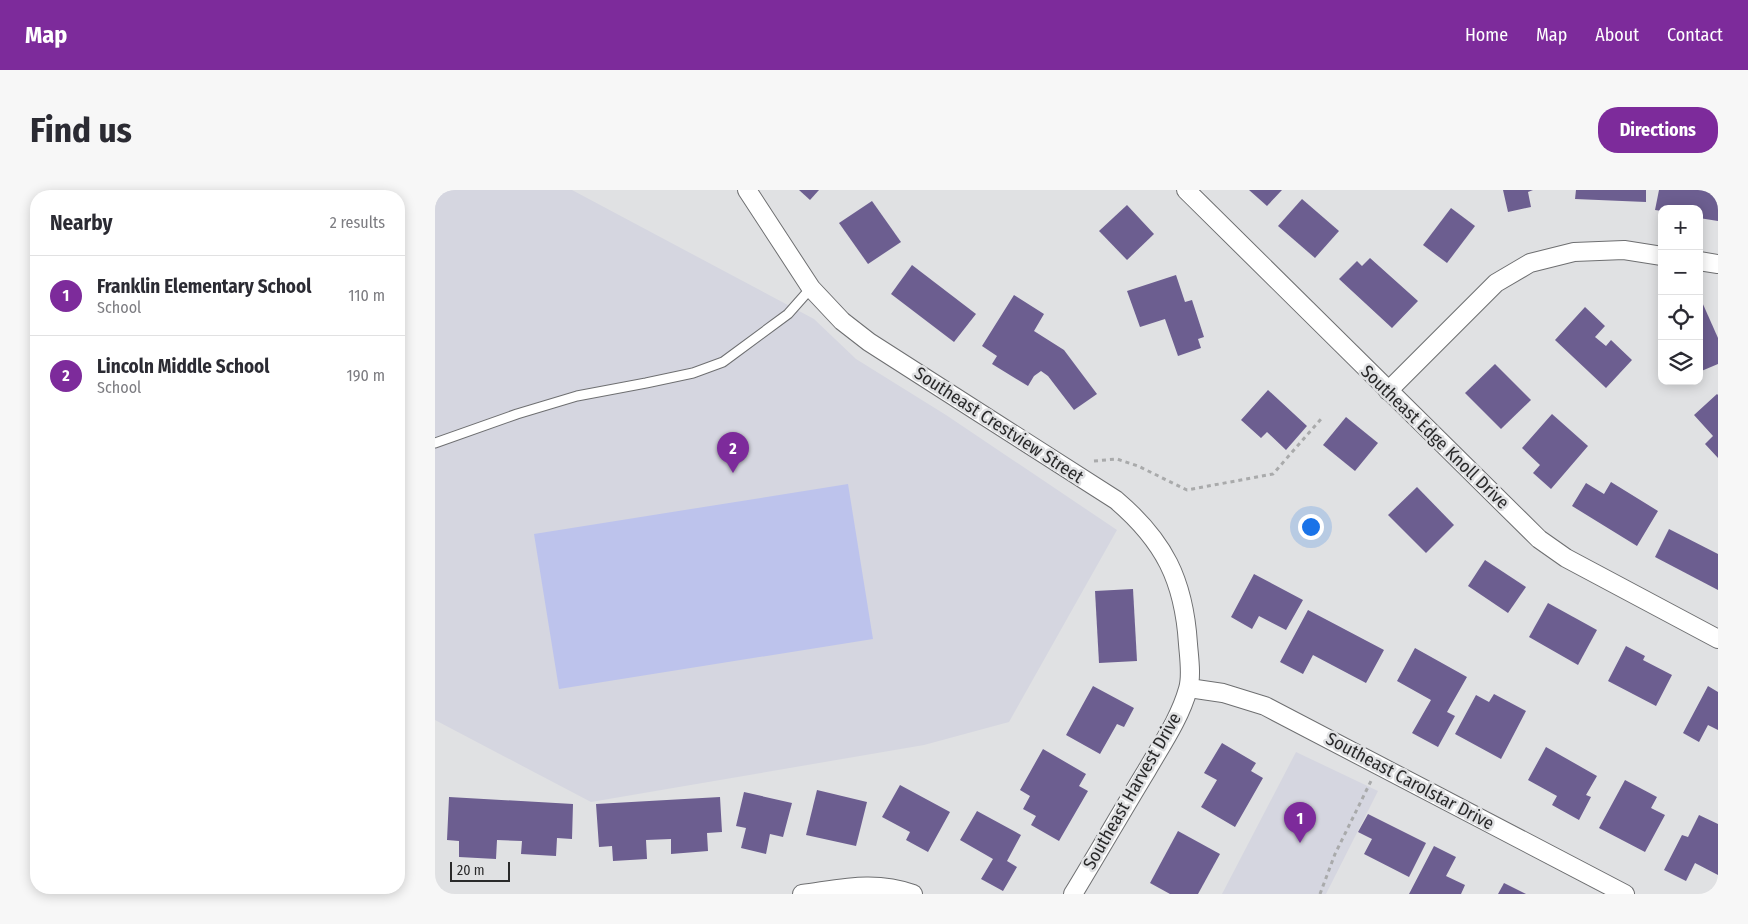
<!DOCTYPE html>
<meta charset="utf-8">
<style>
:root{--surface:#fff;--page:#f7f7f7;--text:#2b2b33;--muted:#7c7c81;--line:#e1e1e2;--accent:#7d2b9b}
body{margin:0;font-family:"Fira Sans Condensed",sans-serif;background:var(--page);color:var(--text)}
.controls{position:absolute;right:15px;top:15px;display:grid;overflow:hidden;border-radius:10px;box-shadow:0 2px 12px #0003}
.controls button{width:45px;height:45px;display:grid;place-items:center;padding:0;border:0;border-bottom:1px solid var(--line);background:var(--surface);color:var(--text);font:25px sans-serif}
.scale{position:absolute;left:15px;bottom:12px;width:60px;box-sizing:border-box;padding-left:5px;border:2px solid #29292a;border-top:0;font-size:14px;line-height:18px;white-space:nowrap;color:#29292a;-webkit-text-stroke:4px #e0e1e3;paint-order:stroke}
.you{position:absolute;left:875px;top:336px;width:18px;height:18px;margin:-12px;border:4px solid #fff;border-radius:50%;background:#1a73e8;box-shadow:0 0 0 8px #1a73e833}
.badge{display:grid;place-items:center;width:32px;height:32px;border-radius:50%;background:var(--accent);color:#fff;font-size:16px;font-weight:700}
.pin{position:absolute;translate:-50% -41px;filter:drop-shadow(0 1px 2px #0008)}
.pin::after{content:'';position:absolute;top:26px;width:18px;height:15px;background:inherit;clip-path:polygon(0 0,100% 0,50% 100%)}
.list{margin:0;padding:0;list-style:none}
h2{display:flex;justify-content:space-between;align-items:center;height:65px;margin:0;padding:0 20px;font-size:21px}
h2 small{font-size:16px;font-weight:400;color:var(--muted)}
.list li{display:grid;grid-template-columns:32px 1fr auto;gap:15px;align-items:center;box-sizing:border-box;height:80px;padding:0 20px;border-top:1px solid var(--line)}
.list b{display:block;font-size:19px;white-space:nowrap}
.list p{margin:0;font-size:16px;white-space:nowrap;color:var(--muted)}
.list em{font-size:16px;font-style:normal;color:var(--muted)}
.icon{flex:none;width:28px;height:28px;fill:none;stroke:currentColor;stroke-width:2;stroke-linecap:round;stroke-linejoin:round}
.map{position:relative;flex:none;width:1283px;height:704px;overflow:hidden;border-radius:20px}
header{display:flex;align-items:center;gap:30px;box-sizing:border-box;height:70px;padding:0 25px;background:var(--accent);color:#fff}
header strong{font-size:24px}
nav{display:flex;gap:28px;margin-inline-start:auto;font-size:18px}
.intro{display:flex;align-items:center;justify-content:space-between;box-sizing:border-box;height:120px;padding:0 30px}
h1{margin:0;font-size:35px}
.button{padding:12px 22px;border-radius:20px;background:var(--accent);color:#fff;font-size:18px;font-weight:700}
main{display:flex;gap:30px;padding:0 30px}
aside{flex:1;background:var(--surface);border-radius:20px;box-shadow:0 2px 12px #0003}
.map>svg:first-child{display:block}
.built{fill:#d5d6e0}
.green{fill:#bdc3ec}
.building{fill:#6c5e90}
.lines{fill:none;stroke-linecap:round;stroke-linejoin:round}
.service-casing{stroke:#6e6f71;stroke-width:11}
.minor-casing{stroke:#6e6f71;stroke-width:20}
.path{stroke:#a9aaab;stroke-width:3;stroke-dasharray:4 4;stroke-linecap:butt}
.service{stroke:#fff;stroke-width:9}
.minor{stroke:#fff;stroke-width:18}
.labels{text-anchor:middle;stroke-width:5;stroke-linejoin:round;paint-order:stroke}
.street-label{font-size:18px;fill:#29292a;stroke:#e0e1e3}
</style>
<header>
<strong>Map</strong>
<nav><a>Home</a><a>Map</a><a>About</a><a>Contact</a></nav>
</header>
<div class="intro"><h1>Find us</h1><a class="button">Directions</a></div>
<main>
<aside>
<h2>Nearby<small>2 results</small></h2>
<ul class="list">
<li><span class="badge">1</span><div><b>Franklin Elementary School</b><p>School</p></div><em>110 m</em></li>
<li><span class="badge">2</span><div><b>Lincoln Middle School</b><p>School</p></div><em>190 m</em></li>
</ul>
</aside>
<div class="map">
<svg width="1283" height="704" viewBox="0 0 1283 704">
<rect width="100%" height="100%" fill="#e0e1e3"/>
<g class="built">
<polygon points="0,0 137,0 379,129 421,169 511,225 682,340 574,532 489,555 156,612 0,530"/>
<polygon points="861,562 943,601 891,704 787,704"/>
</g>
<polygon class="green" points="413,294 438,449 124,499 99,344"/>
<g class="building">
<polygon points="364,0 384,0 375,10"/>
<polygon points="814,0 847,0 832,16"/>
<polygon points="1068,0 1098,0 1093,2 1096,17 1073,22"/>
<polygon points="1141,0 1211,0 1211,12 1140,9"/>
<polygon points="1224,0 1283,0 1283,31 1264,28 1264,19 1227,19 1227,21 1220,20"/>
<polygon points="867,9 904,41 880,68 843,36"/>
<polygon points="437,11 466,52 433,74 404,33"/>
<polygon points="692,15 719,44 692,70 664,41"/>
<polygon points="1016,18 1040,36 1012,73 988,55"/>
<polygon points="935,68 983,111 957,138 904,89 922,71 927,76"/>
<polygon points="477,75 541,124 519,152 456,104"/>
<polygon points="741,85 750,112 757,110 769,147 763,149 766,158 743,166 730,129 705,137 692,101"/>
<polygon points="579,105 609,124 599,141 629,160 662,204 639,220 613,186 606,181 599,186 593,196 557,174 562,166 547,156"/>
<polygon points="1267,112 1283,148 1283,174 1264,182 1264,113"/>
<polygon points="1150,117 1170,136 1160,147 1171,156 1176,150 1197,170 1171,198 1120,150"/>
<polygon points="1060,174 1096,210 1066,239 1030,203"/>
<polygon points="833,200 872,236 851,260 832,242 826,248 806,230"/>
<polygon points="1282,204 1283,205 1283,268 1270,254 1278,246 1259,225"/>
<polygon points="1117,224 1153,256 1116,299 1098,283 1105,275 1087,258"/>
<polygon points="911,227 943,253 920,281 888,255"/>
<polygon points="1176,292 1223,321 1202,356 1137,316 1151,293 1169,304"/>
<polygon points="982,297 1019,335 991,363 953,325"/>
<polygon points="1234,339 1283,364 1283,400 1220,367"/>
<polygon points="1050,370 1091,397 1073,423 1033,396"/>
<polygon points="819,384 868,410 851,440 824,426 817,439 796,427"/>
<polygon points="698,399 702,471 664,473 660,401"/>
<polygon points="1113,413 1162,440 1143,475 1094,447"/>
<polygon points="873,420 949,460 931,493 878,465 868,484 845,472"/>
<polygon points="1191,456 1210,466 1208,470 1237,485 1221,516 1173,491"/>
<polygon points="980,458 1032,487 1012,522 1020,526 1003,557 977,543 996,510 962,491"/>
<polygon points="658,496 699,518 689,537 682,534 665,564 631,545"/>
<polygon points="1273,496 1283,502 1283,540 1273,535 1264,552 1248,543"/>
<polygon points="1059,504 1091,521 1066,569 1020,544 1041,505 1054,512"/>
<polygon points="787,553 821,573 816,581 828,588 800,637 766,617 782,590 769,583"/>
<polygon points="1111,557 1162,586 1151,605 1156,607 1144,630 1117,615 1122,606 1093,590"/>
<polygon points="608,559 651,584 644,596 653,601 624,651 596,635 601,626 588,619 595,606 585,600"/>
<polygon points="1190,590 1222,607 1216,618 1230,625 1210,662 1164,638"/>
<polygon points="465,595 515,622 493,662 471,650 475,642 447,627"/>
<polygon points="382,600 432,612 421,656 371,645"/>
<polygon points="309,602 357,613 348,647 335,644 331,664 306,658 311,638 301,636"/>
<polygon points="14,607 138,614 137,649 122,648 121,666 86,664 87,651 62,650 61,669 24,667 24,651 12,650"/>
<polygon points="285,607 287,642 272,643 273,661 236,664 236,649 211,650 212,669 178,671 177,656 164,657 161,614"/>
<polygon points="542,621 586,645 572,671 582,677 568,701 546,689 558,669 525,650"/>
<polygon points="933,624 991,653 974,687 929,664 937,649 923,642"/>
<polygon points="1264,625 1283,634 1283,685 1260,673 1251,691 1229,680 1247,645 1253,647"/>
<polygon points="743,641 785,664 763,704 735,704 715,693"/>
<polygon points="999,656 1021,667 1011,686 1030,695 1026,704 974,704"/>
<polygon points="1069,693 1091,704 1063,704"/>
</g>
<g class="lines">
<g class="service-casing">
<polyline id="service" points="0,253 82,224 142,206 211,193 258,183 288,172 353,124 376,98"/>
</g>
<g class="minor-casing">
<g id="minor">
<path d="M312,0L376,98L407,131L434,152L681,310C729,351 749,390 753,454C754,467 757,486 753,499C745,528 727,554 712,580C687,621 663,663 638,704"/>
<polyline points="751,0 1104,349 1131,368 1283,449"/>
<polyline points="1264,71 1283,74"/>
<polyline points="953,201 1061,93 1095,73 1139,62 1189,60 1227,66"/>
<polyline points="754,498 788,503 830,516 1190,704"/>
<path d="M367,704C406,699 439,690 478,704"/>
</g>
</g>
<g class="path">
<polyline points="659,271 682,269 703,276 752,300 838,284 886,229"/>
<polyline points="885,704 900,664 936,591"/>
</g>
<use href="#service" class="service"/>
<use href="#minor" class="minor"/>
</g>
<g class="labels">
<g class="street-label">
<text transform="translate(564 235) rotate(33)" y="6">Southeast Crestview Street</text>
<text transform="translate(1000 247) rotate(44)" y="6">Southeast Edge Knoll Drive</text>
<text transform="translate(975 591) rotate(28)" y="6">Southeast Carolstar Drive</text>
<text transform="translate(697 601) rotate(-60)" y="6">Southeast Harvest Drive</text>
</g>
</g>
</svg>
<div class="controls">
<button>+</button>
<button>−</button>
<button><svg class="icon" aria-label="locate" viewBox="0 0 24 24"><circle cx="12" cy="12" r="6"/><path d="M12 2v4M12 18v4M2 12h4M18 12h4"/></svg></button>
<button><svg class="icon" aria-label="layers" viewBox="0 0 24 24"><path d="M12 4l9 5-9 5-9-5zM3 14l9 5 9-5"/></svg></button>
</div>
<div class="scale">20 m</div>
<div class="you"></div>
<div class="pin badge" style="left:865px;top:653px">1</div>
<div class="pin badge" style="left:298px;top:283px">2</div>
</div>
</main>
